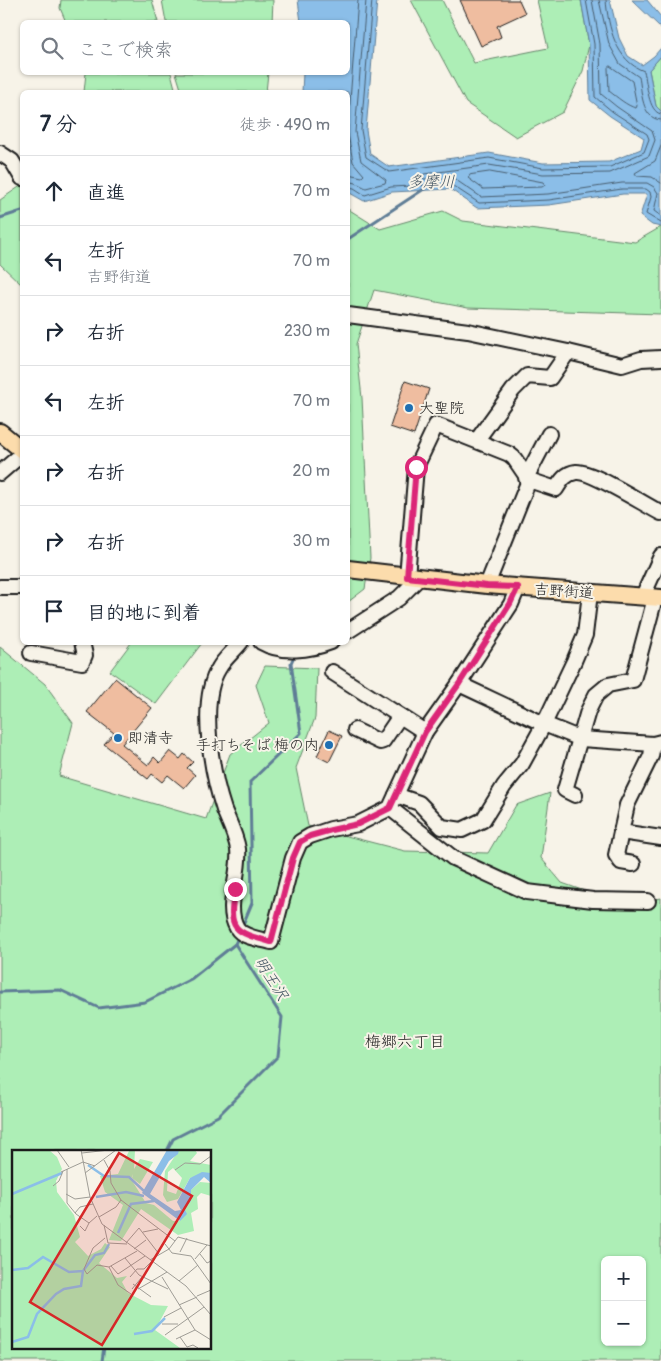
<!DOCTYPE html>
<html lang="ja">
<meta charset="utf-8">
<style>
:root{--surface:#fff;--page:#f6f6f7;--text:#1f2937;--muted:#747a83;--line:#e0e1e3}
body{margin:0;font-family:Pangolin,"Klee One",sans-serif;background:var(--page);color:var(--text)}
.controls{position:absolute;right:15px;bottom:15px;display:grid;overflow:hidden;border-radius:8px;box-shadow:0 1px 4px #0004}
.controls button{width:45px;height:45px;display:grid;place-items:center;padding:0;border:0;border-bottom:1px solid var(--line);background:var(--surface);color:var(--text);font:25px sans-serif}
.stop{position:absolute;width:15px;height:15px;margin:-11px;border:4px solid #db2777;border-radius:50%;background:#fff}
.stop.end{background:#db2777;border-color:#fff;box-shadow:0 1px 5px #0008}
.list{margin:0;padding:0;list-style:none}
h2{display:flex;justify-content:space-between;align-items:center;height:65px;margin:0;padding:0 20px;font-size:21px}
h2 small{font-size:16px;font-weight:400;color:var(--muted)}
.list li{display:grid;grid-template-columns:32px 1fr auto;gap:15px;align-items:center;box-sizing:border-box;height:70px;padding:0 20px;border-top:1px solid var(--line)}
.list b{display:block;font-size:19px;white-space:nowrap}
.list p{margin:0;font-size:16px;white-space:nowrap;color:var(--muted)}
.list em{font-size:16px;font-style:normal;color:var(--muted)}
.icon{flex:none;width:28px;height:28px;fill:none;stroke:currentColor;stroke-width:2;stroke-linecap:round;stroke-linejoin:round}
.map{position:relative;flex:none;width:661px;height:1361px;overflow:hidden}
.search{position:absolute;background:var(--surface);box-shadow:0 1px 4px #0004;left:20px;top:20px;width:330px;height:55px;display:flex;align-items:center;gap:12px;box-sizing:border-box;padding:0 18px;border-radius:8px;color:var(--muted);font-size:19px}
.panel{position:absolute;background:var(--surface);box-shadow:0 1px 4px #0004;left:20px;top:90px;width:330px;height:555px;border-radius:8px}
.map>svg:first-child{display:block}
.green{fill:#adeeb6;stroke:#648569;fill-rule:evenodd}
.water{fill:#8bbee8;stroke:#5f7d96}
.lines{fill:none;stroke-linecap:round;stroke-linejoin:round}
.shore{stroke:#485d6e;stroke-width:1}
.stream{stroke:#5f7d96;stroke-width:3}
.building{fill:#efbda0;stroke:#1c1c1c}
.minor-casing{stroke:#1c1c1c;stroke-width:18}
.major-casing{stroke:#1c1c1c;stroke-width:20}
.minor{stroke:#f7f3e8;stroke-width:14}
.major{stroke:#fcdcac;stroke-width:16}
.route{stroke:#db2777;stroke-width:6}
.poi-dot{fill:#1f6fb2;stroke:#f7f3e8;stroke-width:2}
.labels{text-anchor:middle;stroke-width:4;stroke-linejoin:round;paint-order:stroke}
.poi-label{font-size:15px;fill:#1c1c1c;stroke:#f7f3e8;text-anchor:start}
.street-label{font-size:15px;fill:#1c1c1c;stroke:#f7f3e8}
.water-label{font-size:16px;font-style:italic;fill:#435563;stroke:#f7f3e8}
.neighbourhood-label{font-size:16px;fill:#1c1c1c;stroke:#f7f3e8}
.inset-river{fill:none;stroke:#8bbee8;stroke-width:2.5}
.inset-road{fill:none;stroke:#9f9d96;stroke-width:1}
.view{fill:#d62828;fill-opacity:0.15;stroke:#d62828;stroke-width:2.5}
.inset-edge{fill:none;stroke:#1c1c1c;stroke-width:2.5}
</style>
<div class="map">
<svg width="661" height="1361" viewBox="0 0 661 1361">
<rect width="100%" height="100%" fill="#f7f3e8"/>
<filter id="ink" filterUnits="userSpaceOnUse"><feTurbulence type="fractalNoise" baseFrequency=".02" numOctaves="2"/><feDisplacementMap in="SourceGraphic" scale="10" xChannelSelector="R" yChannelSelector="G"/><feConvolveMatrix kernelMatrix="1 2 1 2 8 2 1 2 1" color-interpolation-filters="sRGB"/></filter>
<g filter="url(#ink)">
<g class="green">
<polygon points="61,0 152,0 158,22 66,22 60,8"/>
<polygon points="162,0 273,0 272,22 166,22"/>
<polygon points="411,0 442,0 474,63 548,48 537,0 581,0 589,45 583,71 563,112 516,137 466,103"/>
<polygon points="661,56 661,111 656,106 649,70"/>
<polygon points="86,73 171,73 176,92 84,92"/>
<polygon points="176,73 268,73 266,92 182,92"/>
<polygon points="22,185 22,285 0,264 0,200"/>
<polygon points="348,209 380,229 443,211 463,221 635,242 661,227 661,314 468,308 374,290 356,344 362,398 370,558 365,589 348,602"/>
<polygon points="131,643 131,642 202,643 156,704 110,671"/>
<path d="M0,647L45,684L73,723L59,776L206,819L230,754L269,723L256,685L265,666L317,668L315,718L296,768L308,826L405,851L488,853L516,805L550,793L541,858L562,883L627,906L661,898V1361H0ZM14,1151H210V1347H14ZM605,1260H642V1342H605Z"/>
</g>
<g class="water">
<polygon points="298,0 377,0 366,130 370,154 389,167 489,153 543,163 609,162 641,149 644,138 610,116 590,100 589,45 581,0 610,0 619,38 628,56 642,65 654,56 661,48 661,56 649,70 656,106 661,111 661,227 652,225 640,216 647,194 623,194 549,205 477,208 450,189 392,192 364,201 348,192 348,92 302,92 303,73 348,72 348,22 301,22"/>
<polygon points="632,0 647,0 661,17 661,28"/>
</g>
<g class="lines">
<g class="shore">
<polyline points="372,0 361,130 366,157 389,172 489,158 543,168 610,167 644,152 649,139 647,134 613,112 595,97 594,44 586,0"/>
<polyline points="592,0 600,44 601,94 617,107 652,131 655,140 649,156 610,173 543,174 489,165 424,174 422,177 424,179 453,178 481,197 548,194 622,183 647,183 654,187 658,193 654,211 661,216"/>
<path d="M599,0L609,44L620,64L639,77C642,91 641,119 661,120"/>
<path d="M606,0C608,27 616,61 644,71C647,83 648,112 661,114"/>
<path d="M610,66L632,81L637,106L636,108C627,106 617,97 609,91L608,68Z"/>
<polyline points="348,125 358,0"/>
<polyline points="348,134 353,162 364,175 362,177 348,174"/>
<polyline points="661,146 655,161 635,173 637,176 652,177 661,183"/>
<polygon points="490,172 543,182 545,185 542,187 483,189 468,178 470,175"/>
<polyline points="348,181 356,183 366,188 385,183 386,180 361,161 355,132 366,0"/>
<polyline points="348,187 354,188 365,195 391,187 450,184 479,203 549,200 622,189 646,189 650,192 651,197 646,214 661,223"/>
</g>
<g class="stream">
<polyline points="0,218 22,211"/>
<polyline points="348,239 424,189"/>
<polyline points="242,927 252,903 250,782 301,733 291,663 295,654"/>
<polyline points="0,992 60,990 99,1008 145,1002 191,979 235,944"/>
<polyline points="167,1151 173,1139 218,1116 278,1056 282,1017 235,944 239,935"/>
<polyline points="102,1361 104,1347"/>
</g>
</g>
<g class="building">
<polygon points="460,0 519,0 525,13 497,26 501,37 481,46"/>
<polygon points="405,381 429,389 414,435 390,427"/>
<polygon points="115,678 152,708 122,744 148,765 154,757 160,763 170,751 180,759 184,754 193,762 187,768 195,775 184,788 168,775 162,782 152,774 148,779 104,744 114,733 87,712"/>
<polygon points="329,730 342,736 329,762 317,756"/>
</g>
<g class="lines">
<g class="minor-casing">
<g id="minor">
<polyline points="0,153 12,161 22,178"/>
<polyline points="348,315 468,331 568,352 622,365 641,359 661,358"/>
<polyline points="477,440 513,390 527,376 550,378 568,352"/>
<polyline points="0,473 22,454"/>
<polyline points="526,478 549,434"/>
<path d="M407,577L416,467L436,425L509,454L514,458L529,480L556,489C561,481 566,473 576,472C591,470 645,505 661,513"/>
<polyline points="487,585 529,480"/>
<polyline points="0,587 22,587"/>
<polyline points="643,596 661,556"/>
<polyline points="348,631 399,598 419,578"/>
<path d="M241,642C234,651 224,659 219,668C198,701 212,774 224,810C229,822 236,836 238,849C241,874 224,907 237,928C243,938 261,939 271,942L293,858L300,842L310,836L331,829L358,824L390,808L425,732L459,684L511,604L518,587"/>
<path d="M261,642C282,654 310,650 331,642"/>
<polyline points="31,653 82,662 85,655 82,642"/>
<polyline points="332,672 425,732"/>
<polyline points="459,684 544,724 581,739 653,744 661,742"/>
<polyline points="355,730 380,742 383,741 400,716"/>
<polyline points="396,795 419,803 442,827 462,830 483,820 504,786 522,764 544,724 574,661 585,635 590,593"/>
<polyline points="575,795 565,790 588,711 596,695 608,685 633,680 655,598"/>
<polyline points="390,808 453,858 527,892 593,900 648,901"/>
<polyline points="621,832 661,838"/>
<polyline points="633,864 621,862 616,855 627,805 651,756 653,744"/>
</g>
</g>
<g class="major-casing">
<g id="major">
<polyline points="0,432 22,450"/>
<polyline points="348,569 487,585 661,598"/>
</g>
</g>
<use href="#minor" class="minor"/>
<use href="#major" class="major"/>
</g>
</g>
<g class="lines" filter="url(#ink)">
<path class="route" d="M235,889C227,930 234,932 271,942L293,858L300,842L310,836L331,830L358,824L390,808L425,732L459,684L510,604L518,587L487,586L407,577L416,467"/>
</g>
<g class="poi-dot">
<circle cx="409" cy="408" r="5"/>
<circle cx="118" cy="738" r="5"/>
<circle cx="329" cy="745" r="5"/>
</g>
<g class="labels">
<g class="poi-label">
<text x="419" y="413">大聖院</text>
<text x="128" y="743">即清寺</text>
<text x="319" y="750" text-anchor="end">手打ちそば 梅の内</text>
</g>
<g class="street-label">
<text transform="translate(564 591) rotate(4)" y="5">吉野街道</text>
</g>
<g class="water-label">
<text x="431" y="187">多摩川</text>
<text transform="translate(272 978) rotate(58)" y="6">明王沢</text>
</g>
<g class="neighbourhood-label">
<text x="405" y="1047">梅郷六丁目</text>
</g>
</g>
<g transform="translate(12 1150)">
<rect width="199" height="199" fill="#f7f3e8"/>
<path d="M0,0H37L45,7L50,19L44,31L45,42L62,65L68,87L63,92L76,106L89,99L93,93L98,97L87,113L105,128L115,126L110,132L116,143L139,155L156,156L143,180L168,198H0ZM123,0L122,19L128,9L141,12L128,34L120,28L121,24L119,29L134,53L142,55L161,71H168L174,53L179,51V40L188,32L199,33V46L189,43L185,47L186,59L179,63L182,81L166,85L129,59L109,91L97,90L111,55L93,42L88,26L106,24L117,1ZM167,0H183L185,3L178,11L199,15V23L178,28L166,49L155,52L151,45L153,21ZM161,18L170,28L164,44L155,41L156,22Z" fill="#adeeb6" fill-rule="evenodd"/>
<path d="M155,0H167L166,4L157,11L138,44L163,61L169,60L165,52L178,28L190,22L199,23V33L192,27L179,40V51L172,58L175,64L168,71L130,43Z" fill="#8bbee8"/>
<path class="inset-river" d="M76,15L92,26L117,27L132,41M0,44L50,23M84,47L114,42L132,46M106,83L119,54L142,51M0,120L16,118L31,107L57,122L71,121M122,184L140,181L153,168M0,192L16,187L25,164L44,144L52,139L69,136L71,121L83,105L92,103L97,94"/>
<path class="inset-road" d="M45,0L57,17M69,0L78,47L90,74L174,136L199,165M70,3L97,0M92,10L98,21L99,33L109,50L163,91M55,19V53L64,64L77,73L85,66M163,20L173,13L188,14L199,6M49,22L71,12L83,16M73,23L104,0M41,36L47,31L51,21M54,44L63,49L78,47M63,63L68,57L81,54M87,67L104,57L109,50M92,75L96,93L115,94M68,76L73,81L77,73M131,82L146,79M93,88L81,98L72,119L75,124L85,115L97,117L125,101M114,93L127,78L147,104M153,94L160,103L179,106L199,134M122,99L134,90M168,102L175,88M188,104L195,113L199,111M113,108L127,125L156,139M183,109L195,95M138,110L157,99L166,87L199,96M99,116L106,124L133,106M97,117L106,135L119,144M118,127L125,119H132L140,111M150,127L183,180L199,190M140,131L155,122M167,131L186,115M121,134L139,147M120,139L130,127M126,139L140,131M185,146L199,140M167,155L185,147M152,167L169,158M150,174H166M153,185L192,157M168,187L175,197L181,195L186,198M164,189L183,180"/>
<path class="view" d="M107,3L180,46L90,195L18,152Z"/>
<rect width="199" height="199" class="inset-edge"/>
</g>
</svg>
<div class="controls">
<button>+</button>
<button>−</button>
</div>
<div class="stop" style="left:416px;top:467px"></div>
<div class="stop end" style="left:235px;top:889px"></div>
<div class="search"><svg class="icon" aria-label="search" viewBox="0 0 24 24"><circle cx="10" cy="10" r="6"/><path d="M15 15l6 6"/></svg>ここで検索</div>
<section class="panel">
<h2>7 分<small>徒歩 · 490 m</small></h2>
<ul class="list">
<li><svg class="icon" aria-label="ahead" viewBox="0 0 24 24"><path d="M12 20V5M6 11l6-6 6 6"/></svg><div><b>直進</b></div><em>70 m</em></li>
<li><svg class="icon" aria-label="left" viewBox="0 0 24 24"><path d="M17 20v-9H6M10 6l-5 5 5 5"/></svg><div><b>左折</b><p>吉野街道</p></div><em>70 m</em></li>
<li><svg class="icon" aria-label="right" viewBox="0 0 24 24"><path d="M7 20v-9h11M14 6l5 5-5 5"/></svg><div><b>右折</b></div><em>230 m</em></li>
<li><svg class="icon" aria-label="left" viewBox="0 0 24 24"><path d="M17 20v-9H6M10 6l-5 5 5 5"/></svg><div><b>左折</b></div><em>70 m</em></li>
<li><svg class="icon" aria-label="right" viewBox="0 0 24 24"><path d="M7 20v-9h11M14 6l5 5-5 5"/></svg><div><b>右折</b></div><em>20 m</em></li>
<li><svg class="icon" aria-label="right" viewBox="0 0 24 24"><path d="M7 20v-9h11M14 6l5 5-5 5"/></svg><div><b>右折</b></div><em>30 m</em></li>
<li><svg class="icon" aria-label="arrive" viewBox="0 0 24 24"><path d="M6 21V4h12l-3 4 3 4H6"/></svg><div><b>目的地に到着</b></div></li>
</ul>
</section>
</div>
